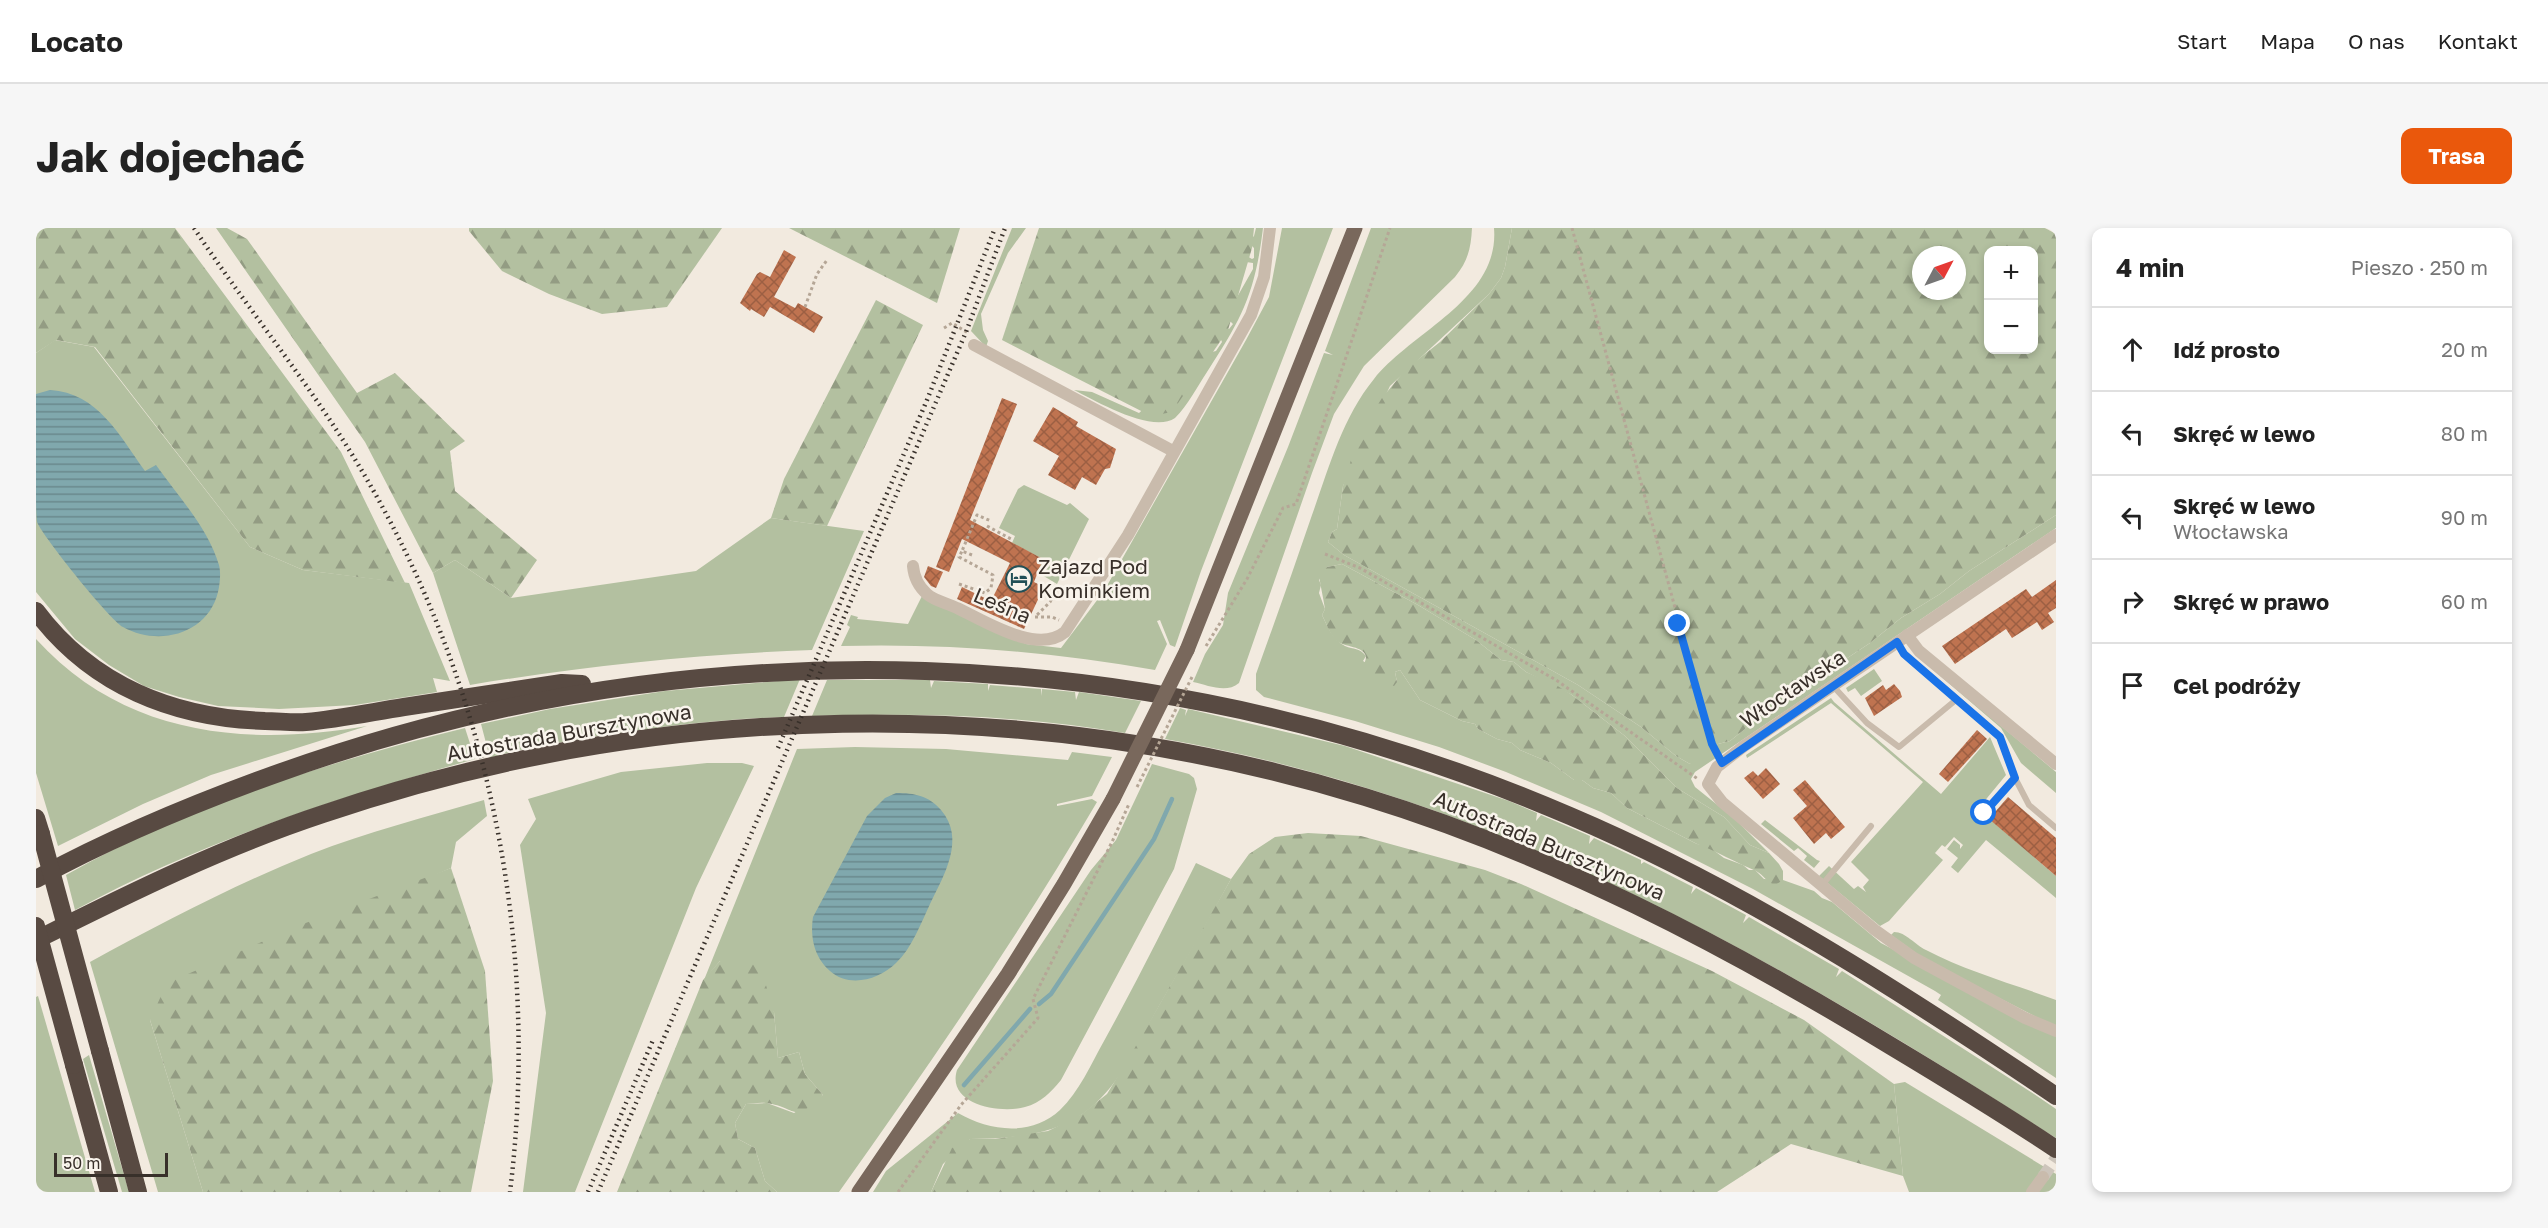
<!DOCTYPE html>
<html lang="pl">
<meta charset="utf-8">
<style>
:root{--surface:#fff;--page:#f6f6f6;--text:#222;--muted:#767676;--line:#e0e0e0;--accent:#ea580c}
body{margin:0;font-family:"Golos Text",sans-serif;background:var(--page);color:var(--text)}
.controls{position:absolute;right:18px;top:18px;display:grid;overflow:hidden;border-radius:12px;box-shadow:0 3px 9px #0003}
.controls button{width:54px;height:54px;display:grid;place-items:center;padding:0;border:0;border-bottom:2px solid var(--line);background:var(--surface);color:var(--text);font:30px sans-serif}
.compass{position:absolute;left:1876px;top:18px;width:54px;height:54px;border-radius:50%;background:var(--surface);box-shadow:0 3px 9px #0003;rotate:49deg}
.scale{position:absolute;left:18px;bottom:15px;width:114px;box-sizing:border-box;padding-left:6px;border:3px solid #38302a;border-top:0;font-size:16px;line-height:21px;white-space:nowrap;color:#38302a;-webkit-text-stroke:4px #f9f4ec;paint-order:stroke}
.stop{position:absolute;width:18px;height:18px;margin:-14px;border:4px solid #1a73e8;border-radius:50%;background:#fff}
.stop.end{background:#1a73e8;border-color:#fff;box-shadow:0 2px 6px #0008}
.list{margin:0;padding:0;list-style:none}
h2{display:flex;justify-content:space-between;align-items:center;height:78px;margin:0;padding:0 24px;font-size:26px}
h2 small{font-size:20px;font-weight:400;color:var(--muted)}
.list li{display:grid;grid-template-columns:39px 1fr auto;gap:18px;align-items:center;box-sizing:border-box;height:84px;padding:0 24px;border-top:2px solid var(--line)}
.list b{display:block;font-size:22px;white-space:nowrap}
.list p{margin:0;font-size:20px;white-space:nowrap;color:var(--muted)}
.list em{font-size:20px;font-style:normal;color:var(--muted)}
.icon{flex:none;width:33px;height:33px;fill:none;stroke:currentColor;stroke-width:2;stroke-linecap:round;stroke-linejoin:round}
.map{position:relative;flex:none;width:2020px;height:964px;overflow:hidden;border-radius:12px}
header{display:flex;align-items:center;gap:36px;box-sizing:border-box;height:84px;padding:0 30px;background:var(--surface);border-bottom:2px solid var(--line)}
header strong{font-size:28px}
nav{display:flex;gap:33px;margin-inline-start:auto;font-size:21px}
.intro{display:flex;align-items:center;justify-content:space-between;box-sizing:border-box;height:144px;padding:0 36px}
h1{margin:0;font-size:42px}
.button{padding:15px 27px;border-radius:12px;background:var(--accent);color:#fff;font-size:21px;font-weight:700}
main{display:flex;gap:36px;padding:0 36px}
aside{flex:1;background:var(--surface);border-radius:12px;box-shadow:0 3px 9px #0003}
.map>svg:first-child{display:block}
.grass{fill:#b3c0a0}
.forest{fill:url(#forest-firs);fill-rule:evenodd}
.water{fill:url(#water-rules)}
.lines{fill:none;stroke-linecap:round;stroke-linejoin:round}
.stream{stroke:#80a8ad;stroke-width:4.5}
.building{fill:url(#building-cross-hatch)}
.street-tunnel{stroke:#cdc5bb;stroke-width:12;stroke-dasharray:12 6;stroke-linecap:butt}
.path{stroke:#b5a696;stroke-width:3;stroke-dasharray:3 3;stroke-linecap:butt}
.lane{stroke:#c9bbac;stroke-width:6}
.street{stroke:#c9bbac;stroke-width:12}
.primary{stroke:#79685c;stroke-width:15}
.highway{stroke:#584a42;stroke-width:18}
.rail{stroke:#38302a;stroke-width:4.5;stroke-dasharray:1.5 4.5;stroke-linecap:butt}
.path-bridge{stroke:#b5a696;stroke-width:3;stroke-dasharray:3 3;stroke-linecap:butt}
.primary-bridge{stroke:#79685c;stroke-width:15}
.highway-bridge{stroke:#584a42;stroke-width:18}
.route{stroke:#1a73e8;stroke-width:8}
.labels{text-anchor:middle;stroke-width:5;stroke-linejoin:round;paint-order:stroke}
.poi-label{font-size:21px;fill:#38302a;stroke:#f9f4ec;text-anchor:start}
.street-label{font-size:21px;fill:#38302a;stroke:#f9f4ec}
</style>
<header>
<strong>Locato</strong>
<nav><a>Start</a><a>Mapa</a><a>O nas</a><a>Kontakt</a></nav>
</header>
<div class="intro"><h1>Jak dojechać</h1><a class="button">Trasa</a></div>
<main>
<div class="map">
<svg width="2020" height="964" viewBox="0 0 2020 964">
<defs>
<pattern id="forest-firs" width="22" height="20" patternUnits="userSpaceOnUse" patternTransform="scale(1.5)"><rect width="22" height="20" fill="#b3c0a0"/><path d="M5 1l3.5 6h-7zM16 11l3.5 6h-7z" fill="#939c83"/></pattern>
<pattern id="water-rules" width="6" height="5" patternUnits="userSpaceOnUse" patternTransform="scale(1.5)"><rect width="6" height="5" fill="#80a8ad"/><path d="M0 2.5h6" fill="none" stroke="#6a898d"/></pattern>
<pattern id="building-cross-hatch" width="8" height="8" patternUnits="userSpaceOnUse" patternTransform="scale(1.5)"><rect width="8" height="8" fill="#bf7350"/><path d="M0 0l8 8M0 8l8-8" fill="none" stroke="#9c5f43"/></pattern>
</defs>
<rect width="100%" height="100%" fill="#f2eadf"/>
<g class="grass">
<polygon points="976,0 990,0 972,25 945,86 947,102 952,113 950,119 935,103"/>
<path d="M1220,0H1227C1219,66 1206,90 1171,144C1161,159 1152,177 1139,190C1116,206 1060,173 1038,162L1056,164L1103,185L1168,126L1180,123L1186,114L1182,105L1185,100L1193,101L1197,96L1192,91V85L1217,41V35L1210,34L1209,27L1216,31L1218,30V20L1212,14L1218,8Z"/>
<path d="M1246,0H1297L1165,343L1139,419L1134,417L1124,392L1121,393L1131,416L1119,442C1015,424 911,415 805,418L814,399L811,397L815,387L822,389L821,391L872,396L890,360L990,416L1025,420L1068,363L1210,112L1233,69Z"/>
<path d="M1335,0H1436C1435,20 1432,33 1419,49L1328,138L1298,186L1276,245L1203,455C1190,466 1172,457 1157,454L1169,426L1187,397L1192,365L1252,219L1288,125L1297,127L1289,123Z"/>
<path d="M1458,0H1476L1469,39L1465,50L1453,66L1354,158L1307,258L1301,301L1296,304L1292,314L1308,327L1542,457L1605,499L1640,528L1654,536L1674,518L1694,513L1733,482L1834,415L1865,390L1904,366L1933,343L2020,287V300L1659,544L1655,551L1659,559L1699,591L1733,625L1714,617L1688,589L1641,560L1589,508L1536,467L1490,444L1478,434L1465,432L1440,412L1382,377L1306,336L1291,339L1283,352L1285,357L1283,365L1289,381L1286,387C1292,399 1296,411 1309,418C1318,422 1323,419 1330,428L1327,433L1361,454L1359,444L1364,442L1384,472L1426,493L1439,496L1442,501L1461,511L1476,515L1484,522L1515,535L1538,552H1546L1557,560L1575,565L1591,580L1661,616L1672,618L1688,630L1707,637L1713,642H1719L1728,651L1747,652L1778,663L1786,670L1796,674L1845,715L2020,808V850L1902,772L1905,767L1899,763L1717,661L1565,584L1470,544L1403,519L1319,493L1228,469L1220,462V446C1239,393 1258,340 1276,287C1293,240 1306,190 1338,151C1376,103 1464,71 1458,0Z"/>
<polygon points="19,112 58,119 214,319 267,342 373,355 414,453 397,450 401,464 319,477 243,481 182,478 143,469 108,458 73,437 39,411 0,364 0,125"/>
<polygon points="988,257 1031,277 1034,275 1053,291 1021,356 1001,344 1007,331 976,315 979,308 963,300 982,261"/>
<path d="M735,290L828,303L776,422C661,426 548,438 434,457L397,345L419,332L475,370L660,343Z"/>
<path d="M0,411C88,508 210,519 331,498L175,547L107,576L22,618L0,545Z"/>
<polygon points="1874,422 2020,544 2020,565 1985,535 1965,500"/>
<polygon points="1838,441 1846,453 1825,468 1819,460 1812,464 1810,460"/>
<path d="M764,451L748,489C681,491 615,500 549,510C518,516 485,520 454,530L445,496L514,481L629,463Z"/>
<path d="M791,452H894L895,460L898,453L952,456V463L954,457L1005,461V468L1006,461L1039,464L1040,472L1043,464L1105,473L1089,505C986,487 880,485 776,488Z"/>
<polygon points="1795,470 1798,474 1905,566 1954,509 1970,547 1942,581 2020,648 2020,670 1950,612 1922,645 1915,639 1922,630 1911,621 1918,612 1924,617 1924,621 1927,617 1918,609 1909,619 1906,617 1899,625 1907,632 1853,693 1844,698 1783,648 1793,638 1818,661 1822,658 1830,664 1827,659 1833,652 1815,634 1887,554 1795,475 1711,530 1710,527"/>
<path d="M1144,480L1150,482L1149,488L1152,481L1309,518L1473,573L1501,585L1500,593L1505,587L1554,608L1553,616L1558,610L1605,632V636L1608,634L1657,659L1655,666L1660,660L1710,687L1707,695L1713,689L1803,741L1800,749L1806,743L1998,866L2020,881V910C1739,730 1462,569 1129,511Z"/>
<path d="M429,500L439,531C298,571 169,612 39,682L30,647C153,577 292,534 429,500Z"/>
<path d="M819,519L910,521L1032,532L1036,524L1076,529L1056,568L1021,576V578L1056,571L1061,574C983,707 894,836 803,964H741L729,953L719,920L702,911L699,895L710,876L731,875L758,885L787,867L769,846L763,824L742,830L738,784L684,733L668,752L761,521Z"/>
<polygon points="671,535 706,535 718,538 660,660 539,964 487,964 510,785 484,617 500,591 492,571 585,544"/>
<path d="M1116,536L1153,546L1158,550L1161,561L1138,641L1025,852C1015,864 1005,875 989,879C965,886 910,877 921,842L1055,642L1080,612Z"/>
<path d="M448,572L451,588L420,614L415,640L371,659L114,792L167,964H122L54,734C126,695 198,657 275,626C331,604 390,589 448,572Z"/>
<polygon points="1729,592 1781,632 1784,633 1778,640 1768,632 1771,628 1762,620 1758,623 1725,596"/>
<path d="M1160,635L1195,651C1172,694 1147,736 1123,778C1102,815 1083,860 1048,885C1015,908 972,911 934,911L907,936L895,964H837L850,943L922,885C953,903 995,909 1024,882C1043,864 1055,836 1068,813C1100,755 1130,695 1160,635Z"/>
<path d="M1858,704C1870,704 1879,717 1890,722C1930,743 1977,756 2020,772V799L1891,733L1855,707Z"/>
<polygon points="2,768 59,964 0,964 0,769"/>
<polygon points="53,827 93,964 86,964 47,831"/>
<polygon points="1869,854 2020,946 2020,964 1873,964 1867,948 1858,856"/>
</g>
<g class="forest">
<polygon points="0,0 139,0 305,224 369,355 267,342 214,319 59,119 20,112 0,125"/>
<polygon points="180,0 191,0 211,11 321,165 359,145 429,213 414,223 419,263 501,332 475,370 419,332 397,345 329,214"/>
<polygon points="433,0 686,0 631,79 566,86 513,66 466,43 433,3"/>
<polygon points="753,0 924,0 901,75"/>
<polygon points="1003,0 1218,0 1216,20 1192,102 1136,184 1115,188 966,112"/>
<path d="M1476,0H2009L2020,6V287L1933,343L1904,366L1865,390L1834,415L1733,482L1694,513L1674,518L1665,533L1654,536L1640,528L1605,499L1542,457L1308,327L1292,314L1296,304L1301,301L1307,258L1320,216L1331,194L1346,170L1370,141L1404,114L1453,66L1465,50L1469,39ZM1952,22H1998V122H1952ZM1885,27H1921V63H1885Z"/>
<polygon points="840,72 887,97 791,298 735,290 748,251"/>
<path d="M1306,336L1382,377L1440,412L1465,432L1478,434L1490,444L1520,457L1536,467L1589,508L1641,560L1688,589L1714,617L1733,625L1743,636L1747,643V652L1739,657C1730,654 1728,647 1720,643C1701,635 1680,623 1661,616L1591,580L1575,565L1557,560L1546,552H1538L1515,535L1484,522L1476,515L1461,511L1442,501L1439,496L1426,493L1384,472L1364,442L1359,444L1361,454L1358,458L1344,451L1328,438C1328,435 1330,432 1330,429C1329,418 1307,419 1301,413C1293,406 1291,396 1286,387L1289,381C1287,369 1285,360 1283,348L1291,339Z"/>
<polygon points="1272,605 1325,608 1449,642 1485,656 1676,743 1768,792 1858,856 1867,948 1755,916 1681,964 895,964 916,920 934,911 959,911 1012,903 1046,886 1071,866 1097,823 1195,651 1213,626 1239,609"/>
<polygon points="415,640 449,743 457,853 435,964 167,964 114,792 131,755 267,696"/>
<path d="M684,733L724,737L738,784L742,830L763,824L769,846L787,867C756,897 761,879 730,875C723,874 716,876 710,876L699,895L702,911L719,920L729,953L741,964H581L667,752Z"/>
</g>
<g class="water">
<path d="M14,162C62,165 83,207 109,243L120,237C142,268 172,300 183,337C185,345 184,355 182,364C172,406 123,419 87,399C74,392 7,309 1,294C0,285 0,271 0,262C0,230 0,198 0,166Z"/>
<path d="M860,565C879,565 893,568 905,582C930,611 908,647 894,676C885,695 876,720 860,735C843,752 813,760 794,743C778,729 774,709 777,689L831,588L849,570Z"/>
</g>
<g class="lines">
<g class="stream">
<polyline points="1003,776 1015,766 1118,611 1136,571"/>
<polyline points="928,857 994,781"/>
</g>
</g>
<g class="building">
<polygon points="748,22 760,29 738,69 759,80 762,75 787,89 778,105 734,79 728,89 715,81 714,83 704,75 721,46 724,44 734,49"/>
<polygon points="966,170 981,176 934,292 1007,331 998,354 1008,359 988,401 921,371 926,359 955,373 974,335 926,311 913,344 900,339"/>
<polygon points="1017,179 1042,194 1040,198 1080,221 1074,240 1069,241 1060,257 1046,249 1039,262 1012,247 1023,228 997,213"/>
<polygon points="892,338 907,344 900,360 895,358 888,349"/>
<polygon points="2020,352 2020,380 2012,385 2018,394 2006,402 2001,394 1976,410 1970,401 1919,436 1906,418 1990,361 1996,369"/>
<polygon points="1858,456 1864,463 1866,469 1838,488 1829,470 1847,457 1850,462"/>
<polygon points="1941,502 1951,511 1912,554 1903,546"/>
<polygon points="1730,540 1744,556 1727,571 1708,550 1717,543 1722,548"/>
<polygon points="1769,552 1809,599 1795,611 1790,605 1778,616 1757,590 1771,578 1757,562"/>
<polygon points="1972,569 2020,610 2020,648 1953,591"/>
</g>
<g class="lines">
<polyline class="street-tunnel" points="2007,949 2020,930"/>
<g class="path">
<polyline points="1536,0 1676,516 1680,526"/>
<polyline points="769,79 781,46 791,32"/>
<polyline points="908,100 916,95 932,105"/>
<polyline points="951,298 975,311"/>
<polyline points="1289,326 1324,340 1520,452 1662,551"/>
<polyline points="936,327 926,323 941,287 955,293"/>
<polyline points="923,356 949,365 955,360 957,347 923,329 926,323"/>
<polyline points="1021,361 1014,374 999,389 1016,389 1023,392"/>
<polyline points="1170,418 1211,351 1247,280 1260,276 1354,0"/>
<polyline points="862,964 925,877 1002,790 997,771 1076,614 1093,576"/>
</g>
<g class="lane">
<polyline points="1797,458 1831,495 1863,519 1921,471 1868,426 1861,414"/>
<polyline points="1921,471 1964,509 1979,550 1948,585"/>
<polyline points="1979,550 1993,577 2020,600"/>
<polyline points="1786,657 1835,598"/>
</g>
<g class="street">
<polyline points="938,117 1137,223"/>
<polyline points="2020,307 1708,518 1681,539 1672,556 1686,574 1839,702 1878,730 1989,790 2020,803"/>
<path d="M877,338C878,350 882,358 891,366C899,373 911,375 921,380C949,393 1001,427 1029,404L1092,307L1215,87L1228,49L1234,0"/>
<polyline points="1871,407 1883,423 2020,536"/>
<polyline points="1996,964 2007,949"/>
</g>
<g class="primary">
<polyline points="1151,422 1319,0"/>
<polyline points="823,964 972,746 1028,656 1077,571"/>
</g>
<g class="highway">
<path d="M0,383C56,458 138,490 229,493C242,493 256,495 270,494C303,491 336,484 368,479C421,471 473,463 526,455L546,456"/>
<polyline points="0,590 5,606"/>
<path d="M0,651C77,609 154,577 237,547C661,393 1120,410 1534,588C1706,661 1866,764 2020,868"/>
<path d="M0,712C94,665 187,619 287,586C621,472 991,465 1329,569C1515,626 1689,717 1855,818C1910,851 1966,885 2020,921"/>
<polyline points="64,823 102,964"/>
<polyline points="38,837 73,964"/>
</g>
<g class="rail">
<path d="M158,0C210,79 271,152 320,233C452,450 505,712 474,964"/>
<polyline points="742,520 891,172 959,0"/>
<polyline points="552,964 617,812"/>
<polyline points="562,964 879,223 930,104 969,0"/>
</g>
<polyline class="path-bridge" points="1101,559 1157,447"/>
<polyline class="primary-bridge" points="1077,571 1151,422"/>
<g class="highway-bridge">
<polyline points="5,606 64,823"/>
<polyline points="0,698 38,837"/>
</g>
</g>
<g class="lines">
<polyline class="route" points="1642,396 1676,516 1686,535 1861,414 1868,426 1964,509 1979,550 1948,585"/>
</g>
<defs>
<g id="hotel-ring" transform="scale(1.35)"><circle r="9.5" fill="#f9f4ec" stroke="#225057" stroke-width="1.5"/><path d="M-6-4.5h1.5V1H6V5H4.5V3h-9V5H-6ZM-4 0a1.8 1.8 0 1 1 3.6 0ZM.5 0V-2.5h3Q6-2.5 6 0Z" fill="#225057"/></g>
</defs>
<g fill-rule="evenodd">
<use href="#hotel-ring" x="983" y="351"/>
</g>
<g class="labels">
<g class="poi-label">
<text x="1002" y="346">Zajazd Pod<tspan x="1002" dy="24">Kominkiem</tspan></text>
</g>
<g class="street-label">
<text transform="translate(966 378) rotate(23)" y="7">Leśna</text>
<text transform="translate(1757 461) rotate(-34)" y="7">Włocławska</text>
<text transform="translate(533 505) rotate(-10)" y="7">Autostrada Bursztynowa</text>
<text transform="translate(1513 618) rotate(23)" y="7">Autostrada Bursztynowa</text>
</g>
</g>
</svg>
<div class="controls">
<button>+</button>
<button>−</button>
</div>
<svg class="compass" viewBox="-18 -18 36 36"><path d="M0-13l5 13h-10z" fill="#e53935"/><path d="M0 13l5-13h-10z" fill="#767676"/></svg>
<div class="scale">50 m</div>
<div class="stop" style="left:1948px;top:585px"></div>
<div class="stop end" style="left:1642px;top:396px"></div>
</div>
<aside>
<h2>4 min<small>Pieszo · 250 m</small></h2>
<ul class="list">
<li><svg class="icon" aria-label="ahead" viewBox="0 0 24 24"><path d="M12 20V5M6 11l6-6 6 6"/></svg><div><b>Idź prosto</b></div><em>20 m</em></li>
<li><svg class="icon" aria-label="left" viewBox="0 0 24 24"><path d="M17 20v-9H6M10 6l-5 5 5 5"/></svg><div><b>Skręć w lewo</b></div><em>80 m</em></li>
<li><svg class="icon" aria-label="left" viewBox="0 0 24 24"><path d="M17 20v-9H6M10 6l-5 5 5 5"/></svg><div><b>Skręć w lewo</b><p>Włocławska</p></div><em>90 m</em></li>
<li><svg class="icon" aria-label="right" viewBox="0 0 24 24"><path d="M7 20v-9h11M14 6l5 5-5 5"/></svg><div><b>Skręć w prawo</b></div><em>60 m</em></li>
<li><svg class="icon" aria-label="arrive" viewBox="0 0 24 24"><path d="M6 21V4h12l-3 4 3 4H6"/></svg><div><b>Cel podróży</b></div></li>
</ul>
</aside>
</main>
